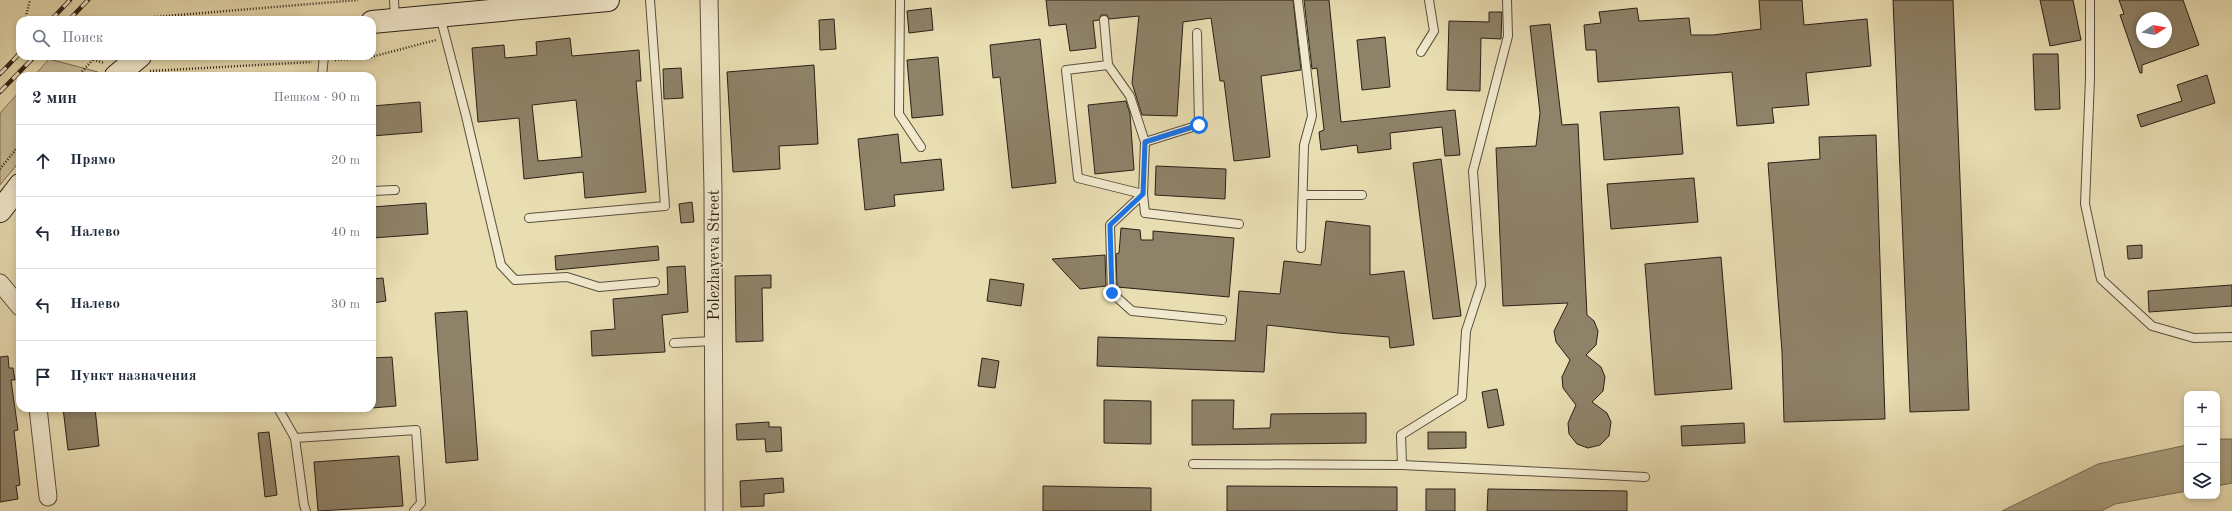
<!DOCTYPE html>
<html lang="ru">
<meta charset="utf-8">
<style>
:root{--surface:#fff;--page:#f2f2f3;--text:#1f2937;--muted:#747a83;--line:#e0e1e3}
body{margin:0;font-family:"Old Standard TT",serif;background:var(--page);color:var(--text)}
.controls{position:absolute;right:12px;bottom:12px;display:grid;overflow:hidden;border-radius:8px;box-shadow:0 2px 6px #0003}
.controls button{width:36px;height:36px;display:grid;place-items:center;padding:0;border:0;border-bottom:1px solid var(--line);background:var(--surface);color:var(--text);font:20px sans-serif}
.compass{position:absolute;left:2136px;top:12px;width:36px;height:36px;border-radius:50%;background:var(--surface);box-shadow:0 2px 6px #0003;rotate:79deg}
.stop{position:absolute;width:12px;height:12px;margin:-9px;border:3px solid #1a73e8;border-radius:50%;background:#fff}
.stop.end{background:#1a73e8;border-color:#fff;box-shadow:0 1px 4px #0008}
.list{margin:0;padding:0;list-style:none}
h2{display:flex;justify-content:space-between;align-items:center;height:52px;margin:0;padding:0 16px;font-size:17px}
h2 small{font-size:13px;font-weight:400;color:var(--muted)}
.list li{display:grid;grid-template-columns:26px 1fr auto;gap:12px;align-items:center;box-sizing:border-box;height:72px;padding:0 16px;border-top:1px solid var(--line)}
.list b{display:block;font-size:15px;white-space:nowrap}
.list em{font-size:13px;font-style:normal;color:var(--muted)}
.icon{flex:none;width:22px;height:22px;fill:none;stroke:currentColor;stroke-width:2;stroke-linecap:round;stroke-linejoin:round}
.map{position:relative;flex:none;width:2232px;height:511px;overflow:hidden}
.search{position:absolute;background:var(--surface);box-shadow:0 2px 6px #0003;left:16px;top:16px;width:360px;height:44px;display:flex;align-items:center;gap:10px;box-sizing:border-box;padding:0 14px;border-radius:12px;color:var(--muted);font-size:15px}
.panel{position:absolute;background:var(--surface);box-shadow:0 2px 6px #0003;left:16px;top:72px;width:360px;height:340px;border-radius:12px}
.map>svg:first-child{display:block}
.green{fill:#c9bd98;stroke:#7a6e58}
.water{fill:#a89d7d;stroke:#766b54}
.building{fill:#8e8268;stroke:#2b2017;fill-rule:evenodd}
.lines{fill:none;stroke-linecap:round;stroke-linejoin:round}
.lane-casing{stroke:#5a4f3e;stroke-width:10}
.street-casing{stroke:#5a4f3e;stroke-width:19}
.secondary-casing{stroke:#2b2017;stroke-width:24}
.path{stroke:#2b2017;stroke-width:2.5;stroke-dasharray:1 2;stroke-linecap:butt}
.lane{stroke:#f1e9cd;stroke-width:8}
.street{stroke:#f1e9cd;stroke-width:17}
.secondary{stroke:#f1e9cd;stroke-width:22}
.rail-casing{stroke:#2b2017;stroke-width:4.5}
.rail{stroke:#f1e9cd;stroke-width:3;stroke-dasharray:9;stroke-linecap:butt}
.route{stroke:#1a73e8;stroke-width:5}
.labels{text-anchor:middle;stroke-width:3;stroke-linejoin:round;paint-order:stroke}
.street-label{font-size:16px;fill:#2b2017;stroke:#f1e9cd}
</style>
<div class="map">
<svg width="2232" height="511" viewBox="0 0 2232 511">
<rect width="100%" height="100%" fill="#e9ddb2"/>
<filter id="stains"><feTurbulence type="fractalNoise" baseFrequency=".005" numOctaves="4"/><feColorMatrix values="0 0 0 0 .2 0 0 0 0 .09 0 0 0 0 .02 0 0 0 .5 -.17"/></filter>
<radialGradient id="worn" r=".72"><stop offset=".6" stop-color="#630" stop-opacity="0"/><stop offset="1" stop-color="#630" stop-opacity=".3"/></radialGradient>
<g class="green">
<polygon points="49,59 98,72 94,76 34,76"/>
<polygon points="20,91 20,161 0,185 0,113"/>
</g>
<g class="water">
<polygon points="2217,439 2232,439 2232,483 2217,486"/>
<polygon points="2187,445 2187,491 2115,504 2101,511 2002,511 2098,464"/>
</g>
<g class="building">
<polygon points="1046,0 1293,0 1301,70 1261,76 1270,157 1234,161 1224,81 1220,81 1211,18 1183,22 1177,116 1142,115 1132,83 1139,16 1109,19 1107,15 1101,15 1099,20 1093,21 1096,48 1070,51 1066,24 1049,26"/>
<polygon points="1304,0 1329,0 1341,122 1455,110 1460,155 1445,156 1442,127 1390,133 1391,149 1358,153 1357,145 1321,150 1319,132 1324,130 1317,68 1312,69"/>
<polygon points="1759,0 1802,0 1804,25 1867,19 1871,66 1806,73 1809,105 1772,108 1774,123 1737,126 1732,72 1598,82 1596,50 1586,50 1584,25 1601,23 1599,12 1637,8 1639,21 1689,18 1691,35 1713,35 1761,29"/>
<polygon points="1893,0 1953,0 1969,410 1910,412"/>
<polygon points="2040,0 2073,0 2081,40 2050,46"/>
<path d="M2119,0H2183L2199,45L2142,65V73H2140L2120,15L2124,14ZM2142,18H2166V42H2142Z"/>
<polygon points="931,8 933,30 909,33 907,11"/>
<polygon points="1489,12 1502,12 1501,39 1481,38 1480,91 1447,90 1449,21 1489,22"/>
<polygon points="834,19 836,49 820,50 819,20"/>
<polygon points="1550,24 1562,125 1578,124 1587,315 1594,321 1598,331 1596,345 1586,355 1601,367 1605,377 1603,391 1592,402 1607,413 1611,422 1609,436 1600,445 1588,448 1577,444 1569,434 1568,423 1576,405 1563,388 1562,377 1570,360 1556,342 1554,331 1568,303 1503,306 1496,148 1536,146 1540,113 1530,26"/>
<polygon points="1385,37 1390,87 1362,90 1357,40"/>
<path d="M570,38L572,56L639,50L641,81H636L646,192L585,198L583,172L524,179L519,118L478,122L472,48L504,45L505,58L537,55L536,42ZM576,100L582,157L538,161L532,105Z"/>
<polygon points="1040,39 1056,183 1012,188 1000,77 993,78 990,45"/>
<polygon points="2033,54 2058,54 2060,109 2035,110"/>
<polygon points="938,57 943,115 912,118 907,60"/>
<polygon points="814,65 818,144 779,146 780,169 733,172 727,72"/>
<polygon points="681,68 683,98 664,99 663,69"/>
<polygon points="2207,75 2215,103 2141,127 2137,115 2182,101 2177,85"/>
<polygon points="1126,101 1130,114 1134,170 1095,174 1088,105"/>
<polygon points="420,102 422,132 372,136 372,106"/>
<polygon points="1679,107 1683,154 1604,160 1600,112"/>
<polygon points="898,134 901,163 941,159 944,190 894,195 895,206 865,210 858,139"/>
<polygon points="1876,135 1885,419 1784,422 1782,352 1768,163 1820,159 1819,137"/>
<polygon points="1441,159 1461,316 1433,319 1413,163"/>
<polygon points="1156,166 1226,169 1225,199 1155,195"/>
<polygon points="1694,178 1698,222 1611,229 1607,184"/>
<polygon points="692,202 694,222 681,223 679,204"/>
<polygon points="426,203 428,234 372,238 372,207"/>
<polygon points="1326,221 1370,226 1370,275 1404,271 1414,345 1390,348 1389,337 1338,333 1267,325 1264,372 1097,366 1098,337 1235,341 1239,291 1280,294 1284,261 1321,265"/>
<polygon points="1121,228 1140,230 1141,240 1153,240 1153,231 1234,238 1229,297 1117,287 1116,254 1119,253"/>
<polygon points="2142,245 2142,258 2128,259 2127,246"/>
<polygon points="658,246 659,260 556,270 555,256"/>
<polygon points="1105,255 1106,286 1080,289 1052,259"/>
<polygon points="1721,257 1732,389 1655,395 1645,264"/>
<polygon points="685,266 688,312 662,315 665,352 592,356 591,331 615,329 613,299 668,294 667,267"/>
<polygon points="771,275 771,288 762,288 763,341 736,342 735,276"/>
<polygon points="383,278 386,301 372,303 372,279"/>
<polygon points="990,279 1024,284 1021,306 987,301"/>
<polygon points="2232,285 2232,306 2149,312 2148,291"/>
<polygon points="467,311 478,460 446,463 435,313"/>
<polygon points="8,356 9,368 13,368 15,380 11,380 18,430 14,431 20,485 16,486 18,499 0,502 0,357"/>
<polygon points="392,357 396,406 372,408 372,358"/>
<polygon points="982,358 999,361 995,388 978,386"/>
<polygon points="1497,389 1504,425 1488,428 1482,392"/>
<polygon points="1104,400 1151,401 1151,444 1104,443"/>
<polygon points="1192,400 1234,400 1233,429 1270,428 1271,414 1366,413 1366,443 1192,445"/>
<polygon points="63,408 95,408 99,446 68,450"/>
<polygon points="769,422 769,427 781,427 782,451 766,452 765,439 737,440 736,424"/>
<polygon points="1744,423 1745,443 1682,446 1681,426"/>
<polygon points="269,432 277,495 265,497 258,433"/>
<polygon points="1428,432 1466,432 1466,448 1428,449"/>
<polygon points="399,456 403,506 318,511 314,462"/>
<polygon points="783,478 784,492 764,494 764,506 741,507 740,481"/>
<polygon points="1043,486 1151,488 1151,511 1043,511"/>
<polygon points="1227,486 1397,487 1397,511 1227,511"/>
<rect x="1426" y="489" width="29" height="22"/>
<polygon points="1488,489 1627,491 1627,511 1487,511"/>
</g>
<g class="lines">
<g class="lane-casing">
<g id="lane">
<polyline points="394,0 395,19"/>
<polyline points="900,0 899,114 921,147"/>
<polyline points="1298,0 1312,116 1304,145 1301,248"/>
<polyline points="2090,0 2090,78 2085,204 2101,279 2152,326 2194,338 2232,337"/>
<polyline points="440,16 466,116 501,265 515,280 567,277 599,287 655,282"/>
<polyline points="1104,20 1108,65 1066,70 1078,178 1143,194 1145,213 1239,224"/>
<polyline points="1421,52 1434,31 1429,0"/>
<polyline points="1108,65 1130,96 1145,142 1143,194 1110,225 1112,293 1132,311 1222,320"/>
<polyline points="322,76 324,56"/>
<polyline points="1145,142 1199,125 1197,33"/>
<polyline points="372,191 395,190"/>
<polyline points="1303,195 1362,195"/>
<polyline points="529,218 665,206 650,0"/>
<polyline points="674,343 713,341"/>
<polyline points="278,408 295,438 304,505 306,511"/>
<polyline points="295,438 416,430 421,503 414,511"/>
<polyline points="1193,464 1402,465 1645,477"/>
<polyline points="1402,465 1401,435 1462,397 1466,331 1481,285 1473,171 1508,36 1507,0"/>
</g>
</g>
<g class="street-casing">
<g id="street">
<polyline points="709,0 713,191 714,511"/>
<polyline points="0,283 20,307"/>
<polyline points="38,408 48,497"/>
</g>
</g>
<g class="secondary-casing">
<g id="secondary">
<polyline points="372,22 608,0"/>
<polyline points="116,76 140,56"/>
<polyline points="0,211 20,185"/>
</g>
</g>
<g class="path">
<polyline points="25,20 30,0"/>
<polyline points="140,20 142,18 358,0"/>
<polyline points="82,56 104,63"/>
<polyline points="335,60 367,58 436,40"/>
<polyline points="150,71 312,62"/>
<polyline points="78,76 96,56"/>
<polyline points="0,169 20,144"/>
</g>
<use href="#lane" class="lane"/>
<use href="#street" class="street"/>
<use href="#secondary" class="secondary"/>
<g class="rail-casing">
<g id="rail">
<polyline points="51,20 70,0"/>
<polyline points="69,20 88,0"/>
<polyline points="0,74 20,53"/>
<polyline points="0,92 35,56"/>
</g>
</g>
<use href="#rail" class="rail"/>
</g>
<g class="lines">
<polyline class="route" points="1112,293 1110,225 1143,194 1145,142 1199,125"/>
</g>
<g class="labels">
<g class="street-label">
<text transform="translate(713 255) rotate(-90)" y="6">Polezhayeva Street</text>
</g>
</g>
<rect width="100%" height="100%" filter="url(#stains)"/>
<rect width="100%" height="100%" fill="url(#worn)"/>
</svg>
<div class="controls">
<button>+</button>
<button>−</button>
<button><svg class="icon" aria-label="layers" viewBox="0 0 24 24"><path d="M12 4l9 5-9 5-9-5zM3 14l9 5 9-5"/></svg></button>
</div>
<svg class="compass" viewBox="-18 -18 36 36"><path d="M0-13l5 13h-10z" fill="#e53935"/><path d="M0 13l5-13h-10z" fill="#747a83"/></svg>
<div class="stop" style="left:1199px;top:125px"></div>
<div class="stop end" style="left:1112px;top:293px"></div>
<div class="search"><svg class="icon" aria-label="search" viewBox="0 0 24 24"><circle cx="10" cy="10" r="6"/><path d="M15 15l6 6"/></svg>Поиск</div>
<section class="panel">
<h2>2 мин<small>Пешком · 90 m</small></h2>
<ul class="list">
<li><svg class="icon" aria-label="ahead" viewBox="0 0 24 24"><path d="M12 20V5M6 11l6-6 6 6"/></svg><div><b>Прямо</b></div><em>20 m</em></li>
<li><svg class="icon" aria-label="left" viewBox="0 0 24 24"><path d="M17 20v-9H6M10 6l-5 5 5 5"/></svg><div><b>Налево</b></div><em>40 m</em></li>
<li><svg class="icon" aria-label="left" viewBox="0 0 24 24"><path d="M17 20v-9H6M10 6l-5 5 5 5"/></svg><div><b>Налево</b></div><em>30 m</em></li>
<li><svg class="icon" aria-label="arrive" viewBox="0 0 24 24"><path d="M6 21V4h12l-3 4 3 4H6"/></svg><div><b>Пункт назначения</b></div></li>
</ul>
</section>
</div>
